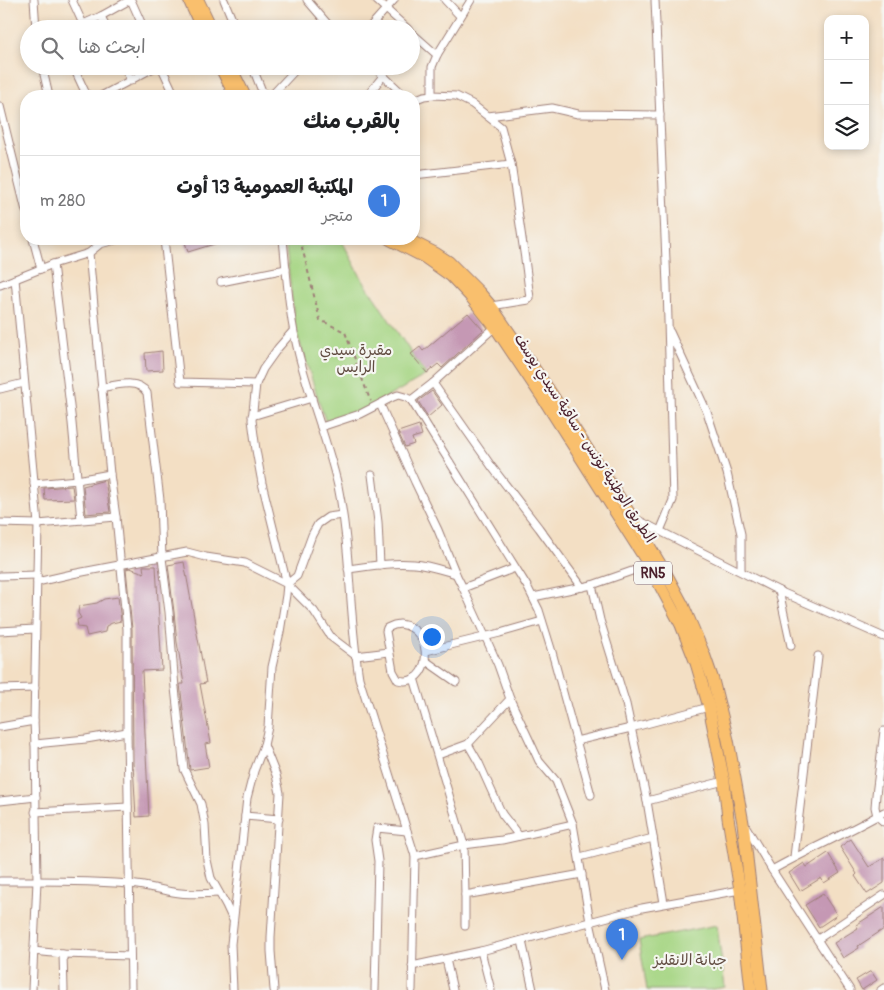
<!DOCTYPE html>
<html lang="ar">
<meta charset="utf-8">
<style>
:root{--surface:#fff;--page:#f2f2f2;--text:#202124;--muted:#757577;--line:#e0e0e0;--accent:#1a73e8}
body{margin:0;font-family:Pangolin,"Playpen Sans Arabic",sans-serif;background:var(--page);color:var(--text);direction:rtl}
.controls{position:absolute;right:15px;top:15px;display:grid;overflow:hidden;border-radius:10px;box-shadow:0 2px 8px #0003}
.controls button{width:45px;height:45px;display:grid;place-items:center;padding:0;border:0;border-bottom:1px solid var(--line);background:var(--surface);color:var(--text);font:25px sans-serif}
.you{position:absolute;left:431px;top:636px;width:18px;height:18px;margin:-12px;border:4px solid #fff;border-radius:50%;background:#1a73e8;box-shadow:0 0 0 8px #1a73e833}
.badge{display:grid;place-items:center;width:32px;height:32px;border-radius:50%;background:var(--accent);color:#fff;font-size:16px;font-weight:700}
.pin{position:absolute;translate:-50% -41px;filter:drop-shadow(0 1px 2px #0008)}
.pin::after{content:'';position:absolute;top:26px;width:18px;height:15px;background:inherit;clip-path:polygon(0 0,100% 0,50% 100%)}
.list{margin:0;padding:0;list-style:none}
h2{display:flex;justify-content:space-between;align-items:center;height:65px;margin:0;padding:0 20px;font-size:21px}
h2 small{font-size:16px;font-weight:400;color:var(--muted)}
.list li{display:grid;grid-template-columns:32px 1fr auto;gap:15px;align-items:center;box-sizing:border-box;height:90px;padding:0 20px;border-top:1px solid var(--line)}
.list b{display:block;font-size:19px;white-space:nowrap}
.list p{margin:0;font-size:16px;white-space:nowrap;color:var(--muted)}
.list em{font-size:16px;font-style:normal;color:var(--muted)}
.icon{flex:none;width:28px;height:28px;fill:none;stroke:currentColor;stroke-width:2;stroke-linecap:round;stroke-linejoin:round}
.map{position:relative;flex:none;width:884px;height:990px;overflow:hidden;direction:ltr}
.search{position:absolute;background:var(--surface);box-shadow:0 2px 8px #0003;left:20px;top:20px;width:400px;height:55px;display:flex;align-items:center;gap:12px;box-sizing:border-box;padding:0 18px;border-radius:28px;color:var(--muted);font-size:19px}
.panel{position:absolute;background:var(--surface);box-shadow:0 2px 8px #0003;left:20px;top:90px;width:400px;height:155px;border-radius:20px;direction:rtl}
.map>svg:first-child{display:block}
.green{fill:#a6d583;stroke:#787a57}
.building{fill:#c598b4}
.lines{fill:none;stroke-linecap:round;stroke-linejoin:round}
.street-casing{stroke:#9e7f78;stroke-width:9}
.primary-casing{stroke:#9e7f78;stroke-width:13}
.path{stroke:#9e7f78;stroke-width:2;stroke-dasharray:4 4;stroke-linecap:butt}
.street{stroke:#fff;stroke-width:7}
.primary{stroke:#f9bf6d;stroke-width:11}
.labels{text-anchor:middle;stroke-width:4.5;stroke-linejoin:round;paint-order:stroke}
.shield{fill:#f6f6f2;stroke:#7e6067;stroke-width:1}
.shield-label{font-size:14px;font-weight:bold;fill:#4a1f2b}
.park-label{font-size:15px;fill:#614c41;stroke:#f6f6f2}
.street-label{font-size:15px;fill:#4a1f2b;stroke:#f6f6f2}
</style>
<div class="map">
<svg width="884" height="990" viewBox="0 0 884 990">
<rect width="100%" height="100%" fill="#f6f6f2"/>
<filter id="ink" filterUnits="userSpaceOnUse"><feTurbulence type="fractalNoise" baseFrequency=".02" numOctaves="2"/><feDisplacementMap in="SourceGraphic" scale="10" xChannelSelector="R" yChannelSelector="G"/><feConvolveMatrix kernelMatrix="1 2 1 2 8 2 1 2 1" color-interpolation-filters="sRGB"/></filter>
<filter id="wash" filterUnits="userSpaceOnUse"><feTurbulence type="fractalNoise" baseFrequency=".0096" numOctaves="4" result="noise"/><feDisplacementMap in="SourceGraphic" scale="20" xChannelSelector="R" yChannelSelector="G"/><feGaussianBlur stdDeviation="1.12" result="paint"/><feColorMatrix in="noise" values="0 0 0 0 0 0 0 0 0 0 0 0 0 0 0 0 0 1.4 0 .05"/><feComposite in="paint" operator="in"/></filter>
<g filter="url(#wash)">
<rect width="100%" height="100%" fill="#f3dfc4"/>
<g class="green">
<polygon points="285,239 341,239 362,279 426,375 361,412 326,423 295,328"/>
<polygon points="717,925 725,987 709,990 647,990 639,940"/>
</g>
<g id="blocks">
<g class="building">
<polygon points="184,239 224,239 224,241 188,252"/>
<polygon points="468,313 483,330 442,368 438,364 427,373 411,354 420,347 423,351"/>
<polygon points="162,351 163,370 146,371 145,353"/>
<polygon points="432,391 442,405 428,417 418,401"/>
<polygon points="419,425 422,435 412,438 414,444 405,447 398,432"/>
<polygon points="105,480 110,512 96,513 86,514 83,486"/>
<polygon points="72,486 74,499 45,500 44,488"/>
<polygon points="184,562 206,683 200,684 211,743 205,744 209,767 190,770 180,684 184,684 177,642 174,612 168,565"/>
<polygon points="143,566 156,566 162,670 142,671 149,816 136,817 133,763 132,629 126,569 130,568 144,573"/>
<polygon points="118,597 121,621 112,623 106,626 105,632 87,636 85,628 78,627 77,620 81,618 78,613 79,606 97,603 104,599"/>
<polygon points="851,839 869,867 884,858 884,883 867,894 855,876 857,874 840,847"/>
<polygon points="828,853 840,873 824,883 821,878 800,891 789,873 804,863 807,867"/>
<polygon points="823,894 837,915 819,927 805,905"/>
<polygon points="884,907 884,929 858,946 859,948 843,958 834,943 858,928 856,925"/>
<polygon points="871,971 877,980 862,990 856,980"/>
</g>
</g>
</g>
<g filter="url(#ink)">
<use href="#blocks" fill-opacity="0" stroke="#9e7f78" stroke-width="1"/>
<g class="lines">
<g class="street-casing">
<g id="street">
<polyline points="34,0 36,29"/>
<polyline points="72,0 83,24"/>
<polyline points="131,0 144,29"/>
<polyline points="224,0 236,29"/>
<polyline points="307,0 332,29"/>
<polyline points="376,0 408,29"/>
<polyline points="445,0 460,16"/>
<polyline points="655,0 667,285 673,500 660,531"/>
<polyline points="101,16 107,29"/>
<polyline points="233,22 279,29"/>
<polyline points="72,29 101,16 130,0"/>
<polyline points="368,29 394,0"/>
<polyline points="411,32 437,55"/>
<polyline points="42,66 49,96"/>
<polyline points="73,66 87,96"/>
<polyline points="124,66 131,81"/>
<polyline points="161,66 175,96"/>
<polyline points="252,66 264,96"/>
<polyline points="373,66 405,96"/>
<polyline points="432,95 456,96 472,104 501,127 511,164 525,259 530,298 528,300 491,306"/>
<polyline points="101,96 157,66"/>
<polyline points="271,96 299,66"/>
<polyline points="367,96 383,76"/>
<polyline points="414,100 424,96 432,95 432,67 437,55 471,0"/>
<polyline points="0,106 26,211"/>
<polyline points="488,116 552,108 578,114 660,115"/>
<polyline points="414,175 511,164"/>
<polyline points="33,239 41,269"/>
<polyline points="164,239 180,382 256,384"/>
<path d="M283,239C287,278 289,317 299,355C310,399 328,442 338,486C351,549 349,615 359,678L415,856L412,990"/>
<polyline points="89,253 110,474 116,517 127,629 127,732 131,990"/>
<polyline points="53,264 72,423 81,520"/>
<polyline points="15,279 38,524 34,721 35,744 37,881 32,990"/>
<polyline points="221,282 286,269"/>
<polyline points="0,285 53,264 89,253 100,244 119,239"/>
<polyline points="670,332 707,412 727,473 741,534 741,571"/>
<polyline points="433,383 492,467 539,528 582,587"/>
<path d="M101,388C116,385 138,378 147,393L160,500L162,558L169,612L175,688L184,769L201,804L205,825L207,860L211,878L226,905L233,920"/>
<polyline points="0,389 24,383"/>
<polyline points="411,400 433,383 495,327"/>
<polyline points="380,404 415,482 438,530 456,574 463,588 485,636 498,665 510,699 533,748 539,761 556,781 573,824 590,922 605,990"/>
<polyline points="252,416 312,398"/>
<polyline points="321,427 360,414 393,397 398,395 405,397 411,400 527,586 539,610 552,652 591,795"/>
<polyline points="372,475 378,522 380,565"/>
<polyline points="34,484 77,480 110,474"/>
<polyline points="634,518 779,591 884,637"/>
<polyline points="0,523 38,524 116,517"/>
<path d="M348,569C370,566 392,562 414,564C428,565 442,570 456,574"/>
<polyline points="0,576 37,575"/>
<polyline points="37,582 72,574 187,552 206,557 245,563 287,584 314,611 331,637 356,656 389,652"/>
<polyline points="287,584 297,576 312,535 318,524 328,517 342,515"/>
<polyline points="592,585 600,620 626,704 647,801 664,903"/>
<polyline points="463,588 515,568"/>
<polyline points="779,591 791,646"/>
<polyline points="533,597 592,585 649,565"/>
<path d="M400,624C437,629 431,689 398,680L393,671L386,631L387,628L394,625Z"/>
<polyline points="0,631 35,629"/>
<polyline points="426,651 500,633 542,621"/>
<polyline points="426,661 456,682"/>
<polyline points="414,678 464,845 465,895 465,926"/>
<polyline points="0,689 35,688"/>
<polyline points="0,727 34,721"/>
<polyline points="884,731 876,795 875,807 877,816 884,822"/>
<polyline points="576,741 631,728 709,707"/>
<polyline points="35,744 86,739 127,732"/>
<polyline points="468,744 479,763 502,814 519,836"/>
<polyline points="264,745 276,775 280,793 271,937 271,951 274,990"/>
<polyline points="438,755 468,744 510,699"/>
<polyline points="0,801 36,797"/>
<polyline points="647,801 724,781"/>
<polyline points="35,812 128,807"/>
<polyline points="245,816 279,819"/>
<polyline points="745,825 772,870 850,990"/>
<polyline points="415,856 464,845 502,840 573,824"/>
<polyline points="580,857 653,838"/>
<polyline points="794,857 818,656"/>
<path d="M772,870C809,849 848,833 884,812"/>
<path d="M0,881C43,881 85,880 128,884C143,885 158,889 173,892C188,895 204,894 219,893"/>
<polyline points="465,895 582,874"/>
<polyline points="818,939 884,895"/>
<polyline points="522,941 533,990"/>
<polyline points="33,951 63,954 130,956"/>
<polyline points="481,951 491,990"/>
<polyline points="63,954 64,990"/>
<polyline points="446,959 453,990"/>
<polyline points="412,966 481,951 642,908 740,890"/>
<polyline points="233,990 231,944 247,798 254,771 264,745 268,727 272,667 280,632 286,595 287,584 262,483 256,450 252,420 256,384 263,369 278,348 293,331"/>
<polyline points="375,990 378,861 375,840 377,828 407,831"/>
<polyline points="881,990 884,988"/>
</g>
</g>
<g class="primary-casing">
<g id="primary">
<polyline points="189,0 202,29"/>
<polyline points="198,0 212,29"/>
<polyline points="220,66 235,96"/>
<polyline points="230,66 245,96"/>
<polyline points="389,239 424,257 451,276 470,296 495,327 548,406 649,565 681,625 696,663 709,707 724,781 728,818 740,890 751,990"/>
<polyline points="407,239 435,253 449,262 479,292 491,306 549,390 632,517 668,577 683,605 704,654 713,680 728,740 743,823 762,990"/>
</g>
</g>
<polyline class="path" points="300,239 320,320 345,332 370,400 371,401"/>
<use href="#street" class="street"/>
<use href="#primary" class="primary"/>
</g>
</g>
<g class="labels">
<rect class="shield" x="634" y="561.5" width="38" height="23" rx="4"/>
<g class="shield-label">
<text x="653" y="578">RN5</text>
</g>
<g class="park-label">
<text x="356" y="355">مقبرة سيدي<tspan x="356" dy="17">الرايس</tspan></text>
<text x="690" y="965">جبانة الانقليز</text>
</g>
<g class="street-label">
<text transform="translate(585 438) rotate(57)" y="5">الطريق الوطنية تونس - ساقية سيدي يوسف</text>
</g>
</g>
</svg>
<div class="controls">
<button>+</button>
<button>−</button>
<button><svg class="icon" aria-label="layers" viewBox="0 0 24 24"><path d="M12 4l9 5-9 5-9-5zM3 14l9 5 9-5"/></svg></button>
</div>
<div class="you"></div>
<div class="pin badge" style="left:622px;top:960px;background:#3f7fe0">1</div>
<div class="search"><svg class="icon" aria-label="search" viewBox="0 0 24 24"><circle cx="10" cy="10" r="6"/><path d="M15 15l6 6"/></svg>ابحث هنا</div>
<section class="panel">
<h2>بالقرب منك<small></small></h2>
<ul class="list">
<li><span class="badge" style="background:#3f7fe0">1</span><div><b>المكتبة العمومية 13 أوت</b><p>متجر</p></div><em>280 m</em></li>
</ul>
</section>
</div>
